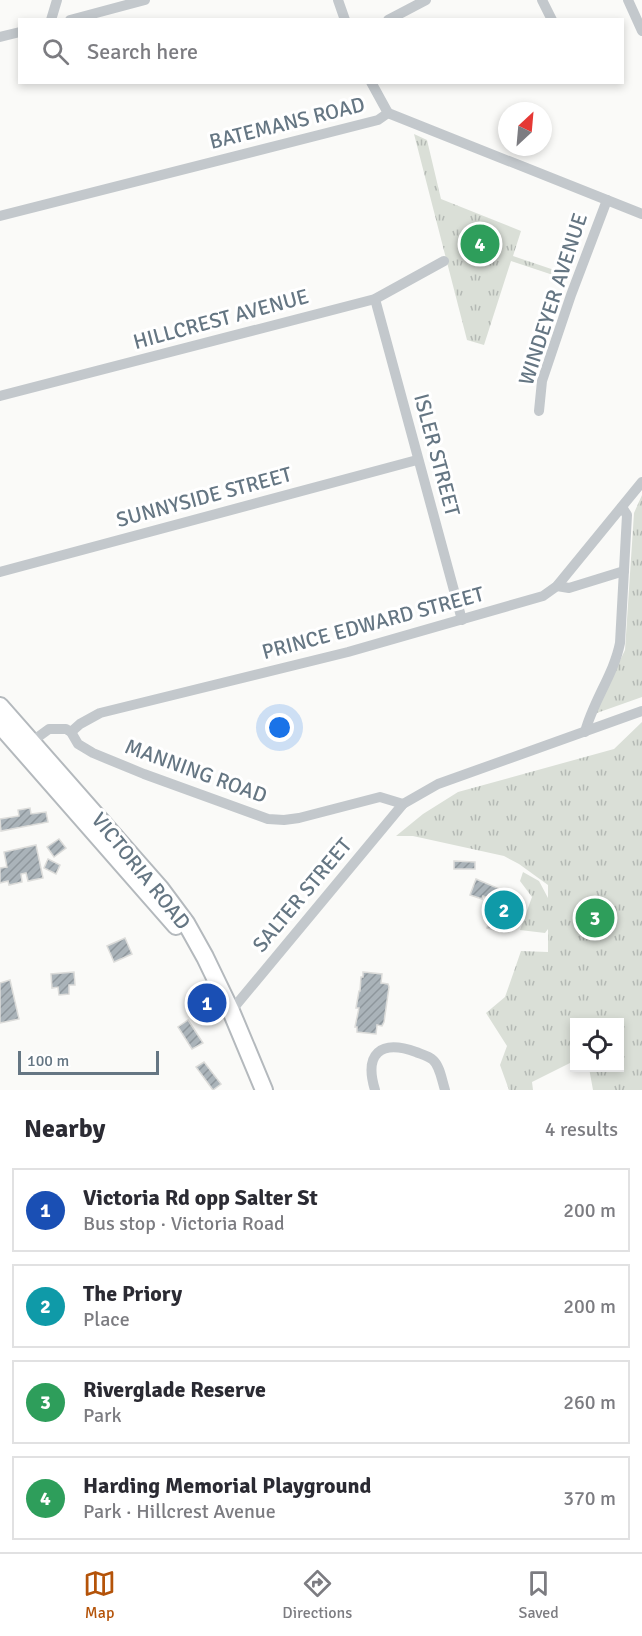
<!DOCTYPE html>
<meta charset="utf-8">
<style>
:root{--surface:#fff;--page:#f7f7f7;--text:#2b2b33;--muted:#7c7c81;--line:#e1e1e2;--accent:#b45309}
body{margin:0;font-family:Signika,sans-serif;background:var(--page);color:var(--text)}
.controls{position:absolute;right:18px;bottom:18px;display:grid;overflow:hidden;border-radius:0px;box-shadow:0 3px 9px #0003}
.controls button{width:54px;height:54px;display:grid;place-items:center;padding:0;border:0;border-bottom:2px solid var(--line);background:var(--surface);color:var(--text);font:30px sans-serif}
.compass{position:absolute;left:498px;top:102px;width:54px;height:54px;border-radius:50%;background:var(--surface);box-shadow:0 3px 9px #0003;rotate:26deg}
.scale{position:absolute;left:18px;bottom:15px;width:141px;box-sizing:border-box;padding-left:6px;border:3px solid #657683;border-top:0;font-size:16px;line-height:21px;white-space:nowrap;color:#657683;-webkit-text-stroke:4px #fff;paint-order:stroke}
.you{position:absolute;left:280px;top:728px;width:21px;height:21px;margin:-15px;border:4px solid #fff;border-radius:50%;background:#1a73e8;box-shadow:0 0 0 9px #1a73e833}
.badge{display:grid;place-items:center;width:39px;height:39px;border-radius:50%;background:var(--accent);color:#fff;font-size:20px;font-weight:700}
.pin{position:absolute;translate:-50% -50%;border:3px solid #fff;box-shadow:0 2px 6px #0006}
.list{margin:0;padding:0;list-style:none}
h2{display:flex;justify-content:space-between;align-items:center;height:78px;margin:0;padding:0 24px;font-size:26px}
h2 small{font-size:20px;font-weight:400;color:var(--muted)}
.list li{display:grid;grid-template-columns:39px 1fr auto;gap:18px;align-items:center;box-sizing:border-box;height:84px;margin:0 12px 12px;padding:0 12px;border:2px solid var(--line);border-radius:0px}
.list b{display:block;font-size:22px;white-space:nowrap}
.list p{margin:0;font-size:20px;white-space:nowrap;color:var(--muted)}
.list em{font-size:20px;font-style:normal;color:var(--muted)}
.icon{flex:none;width:33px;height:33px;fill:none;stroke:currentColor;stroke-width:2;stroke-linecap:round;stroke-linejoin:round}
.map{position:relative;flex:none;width:642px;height:1090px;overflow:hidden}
.search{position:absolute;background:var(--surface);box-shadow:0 3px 9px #0003;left:18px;right:18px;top:18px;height:66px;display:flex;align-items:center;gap:15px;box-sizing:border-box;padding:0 21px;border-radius:0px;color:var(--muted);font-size:22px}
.sheet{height:462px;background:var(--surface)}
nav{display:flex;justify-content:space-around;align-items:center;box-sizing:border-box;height:84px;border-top:2px solid var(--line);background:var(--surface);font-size:16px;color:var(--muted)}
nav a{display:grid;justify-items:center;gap:3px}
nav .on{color:var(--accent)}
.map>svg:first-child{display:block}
.grass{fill:url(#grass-tufts)}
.building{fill:url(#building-hatch);stroke:#dcdcda;stroke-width:1.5}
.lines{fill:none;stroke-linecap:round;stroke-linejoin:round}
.highway-casing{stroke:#b4b9bd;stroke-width:20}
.minor{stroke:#c3c8cc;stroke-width:10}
.highway{stroke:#fff;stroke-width:16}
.labels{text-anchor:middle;stroke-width:6;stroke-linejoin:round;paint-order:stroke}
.street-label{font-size:21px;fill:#657683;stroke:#fff}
</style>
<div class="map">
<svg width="642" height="1090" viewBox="0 0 642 1090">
<defs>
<pattern id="grass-tufts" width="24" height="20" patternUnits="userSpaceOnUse" patternTransform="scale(1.5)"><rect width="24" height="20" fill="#dadfd7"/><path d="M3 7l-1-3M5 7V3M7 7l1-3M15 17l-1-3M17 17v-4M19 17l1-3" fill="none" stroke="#b4b9b4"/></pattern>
<pattern id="building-hatch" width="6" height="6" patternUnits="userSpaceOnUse" patternTransform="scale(1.5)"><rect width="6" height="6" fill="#aab3b9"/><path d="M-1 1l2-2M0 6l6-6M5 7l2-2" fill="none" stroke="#8e969c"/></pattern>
</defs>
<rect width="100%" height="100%" fill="#fafaf8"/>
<g class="grass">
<polygon points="414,134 427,140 441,199 521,231 513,256 566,274 565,279 511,261 484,345 467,340"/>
<polygon points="642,495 642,697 594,714 625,650 634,513"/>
<polygon points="642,722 642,1090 593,1090 589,1068 620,1068 620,1023 574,1023 574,1061 532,1082 533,1090 509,1090 500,1065 507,1046 486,1013 505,997 521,951 548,952 548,929 545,933 520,930 532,897 520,881 523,872 539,881 548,898 548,885 519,864 504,856 413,836 396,836 423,814 458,792 614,749"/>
</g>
<g class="building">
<polygon points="30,808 31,814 46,812 48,822 1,831 0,819 19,816 18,810"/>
<polygon points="59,839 66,848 54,857 47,847"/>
<polygon points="36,845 43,878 28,881 26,873 21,874 22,882 9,885 8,881 0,883 0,868 7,867 4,852"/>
<polygon points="48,859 60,865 56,874 44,868"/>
<polygon points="454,861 475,862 475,869 454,869"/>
<polygon points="476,879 516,896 502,932 487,928 491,917 495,919 501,903 483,896 482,899 470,895"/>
<polygon points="125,938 132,954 114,962 107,946"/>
<polygon points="74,972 75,985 69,985 69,994 59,995 58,987 52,988 51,974"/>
<polygon points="363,972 382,974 381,983 388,984 389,987 384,1022 382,1026 377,1025 376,1034 357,1032 357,1027 355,1027 359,1008 356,1008 359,991 360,991 361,977 363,977"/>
<polygon points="10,980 19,1019 0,1023 0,983"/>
<polygon points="188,1020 203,1043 192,1049 178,1027"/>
<polygon points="204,1062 221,1084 213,1090 196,1067"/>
</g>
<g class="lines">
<g class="highway-casing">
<g id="highway">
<polyline points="0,706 160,888 186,923 205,957 231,1011 264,1090"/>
<polyline points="0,725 176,926"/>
</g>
</g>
<g class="minor">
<polyline points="338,0 345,20"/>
<polyline points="542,0 552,20"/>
<polyline points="628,0 642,31"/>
<polyline points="51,20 57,0"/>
<polyline points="70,20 145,0"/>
<polyline points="388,20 426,0"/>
<polyline points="0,37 20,32"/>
<polyline points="371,82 388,113"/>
<polyline points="388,113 642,214"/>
<polyline points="0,216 378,120 388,113"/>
<polyline points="375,299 462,620"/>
<polyline points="0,396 375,299 444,261"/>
<polyline points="539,411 542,381 571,295 607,200"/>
<polyline points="0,572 417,460"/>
<polyline points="557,586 569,588 624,571"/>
<polyline points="71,732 80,724 100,713 348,652 543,596 557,586 642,482"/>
<path d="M585,732C593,701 614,674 620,643L627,515L622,507"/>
<polyline points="27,745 49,729 66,729 71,732 78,744 93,753 144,774 268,819 284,820 299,818 380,797 403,804"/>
<polyline points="231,1011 403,804 438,784 642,711"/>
<path d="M375,1090C364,1054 380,1039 416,1052C421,1054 429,1056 433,1060C440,1066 442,1081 445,1090"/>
</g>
<use href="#highway" class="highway"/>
</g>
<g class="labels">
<g class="street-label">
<text transform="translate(287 123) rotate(-14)" y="7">BATEMANS ROAD</text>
<text transform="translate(553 299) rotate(-72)" y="7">WINDEYER AVENUE</text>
<text transform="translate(221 319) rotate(-15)" y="7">HILLCREST AVENUE</text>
<text transform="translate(437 455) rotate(75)" y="7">ISLER STREET</text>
<text transform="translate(204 497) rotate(-15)" y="7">SUNNYSIDE STREET</text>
<text transform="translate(373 623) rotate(-15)" y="7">PRINCE EDWARD STREET</text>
<text transform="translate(196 771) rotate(20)" y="7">MANNING ROAD</text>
<text transform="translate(141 871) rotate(51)" y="7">VICTORIA ROAD</text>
<text transform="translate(302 895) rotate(-50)" y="7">SALTER STREET</text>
</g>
</g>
</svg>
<div class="controls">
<button><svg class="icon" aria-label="locate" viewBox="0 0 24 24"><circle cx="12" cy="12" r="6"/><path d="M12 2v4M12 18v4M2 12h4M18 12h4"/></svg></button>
</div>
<svg class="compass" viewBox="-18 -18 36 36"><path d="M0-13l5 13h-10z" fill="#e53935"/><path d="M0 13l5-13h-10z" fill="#7c7c81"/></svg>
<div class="scale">100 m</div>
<div class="you"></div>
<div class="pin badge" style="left:207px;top:1003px;background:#1a4fb4">1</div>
<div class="pin badge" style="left:504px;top:910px;background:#0f9aa8">2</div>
<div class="pin badge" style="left:595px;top:918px;background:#2e9e5b">3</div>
<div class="pin badge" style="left:480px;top:244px;background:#2e9e5b">4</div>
<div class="search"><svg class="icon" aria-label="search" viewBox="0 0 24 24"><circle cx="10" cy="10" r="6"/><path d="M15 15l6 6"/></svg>Search here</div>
</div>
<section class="sheet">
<h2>Nearby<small>4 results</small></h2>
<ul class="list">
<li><span class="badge" style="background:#1a4fb4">1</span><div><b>Victoria Rd opp Salter St</b><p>Bus stop · Victoria Road</p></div><em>200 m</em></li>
<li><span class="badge" style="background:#0f9aa8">2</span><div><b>The Priory</b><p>Place</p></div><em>200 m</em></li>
<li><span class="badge" style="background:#2e9e5b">3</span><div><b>Riverglade Reserve</b><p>Park</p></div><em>260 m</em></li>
<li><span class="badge" style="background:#2e9e5b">4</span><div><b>Harding Memorial Playground</b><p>Park · Hillcrest Avenue</p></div><em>370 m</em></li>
</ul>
</section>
<nav>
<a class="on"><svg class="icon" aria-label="map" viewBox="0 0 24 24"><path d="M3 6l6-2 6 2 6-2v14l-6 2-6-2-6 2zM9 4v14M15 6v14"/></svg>Map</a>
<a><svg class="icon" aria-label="directions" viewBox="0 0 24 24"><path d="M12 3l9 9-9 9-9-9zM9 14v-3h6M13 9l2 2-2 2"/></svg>Directions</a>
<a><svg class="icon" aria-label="saved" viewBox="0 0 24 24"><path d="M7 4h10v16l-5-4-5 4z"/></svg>Saved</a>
</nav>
